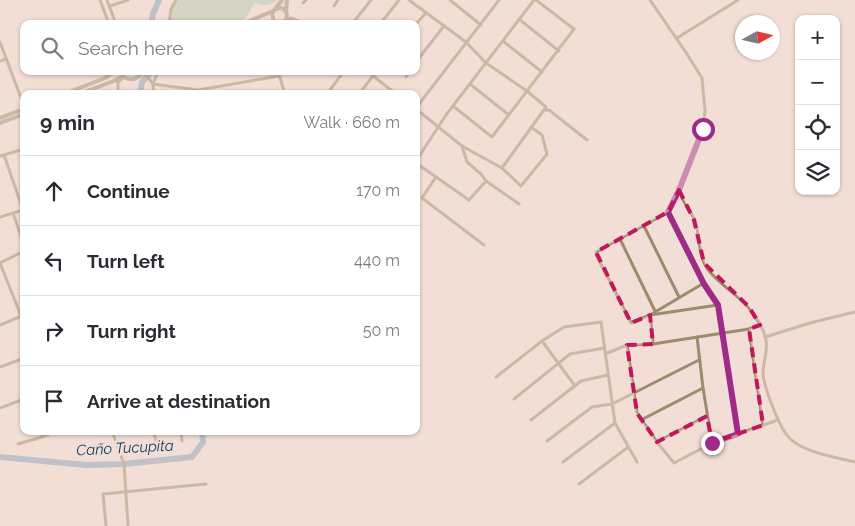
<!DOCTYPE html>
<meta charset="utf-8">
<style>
:root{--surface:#fff;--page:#f2f2f3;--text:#2b2b33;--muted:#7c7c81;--line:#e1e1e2}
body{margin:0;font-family:Raleway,sans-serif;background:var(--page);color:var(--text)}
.controls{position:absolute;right:15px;top:15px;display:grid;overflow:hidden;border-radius:10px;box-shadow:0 1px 4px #0004}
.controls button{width:45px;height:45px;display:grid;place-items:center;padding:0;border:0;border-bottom:1px solid var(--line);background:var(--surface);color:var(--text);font:25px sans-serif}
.compass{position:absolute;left:735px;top:15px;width:45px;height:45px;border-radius:50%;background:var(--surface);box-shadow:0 1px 4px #0004;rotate:82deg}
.stop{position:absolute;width:15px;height:15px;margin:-11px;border:4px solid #9d2b87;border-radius:50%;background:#fff}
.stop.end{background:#9d2b87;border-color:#fff;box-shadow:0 1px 5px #0008}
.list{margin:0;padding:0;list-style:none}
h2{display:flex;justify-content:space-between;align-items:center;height:65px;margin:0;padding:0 20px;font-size:21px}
h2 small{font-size:16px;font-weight:400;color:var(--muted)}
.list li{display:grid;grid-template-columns:32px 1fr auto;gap:15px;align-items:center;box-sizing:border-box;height:70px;padding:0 20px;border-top:1px solid var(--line)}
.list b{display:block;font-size:19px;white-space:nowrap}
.list em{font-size:16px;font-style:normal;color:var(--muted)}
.icon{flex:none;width:28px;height:28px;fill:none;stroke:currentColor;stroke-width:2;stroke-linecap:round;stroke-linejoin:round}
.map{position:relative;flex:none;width:855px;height:526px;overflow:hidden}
.search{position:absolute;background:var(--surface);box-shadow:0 1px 4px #0004;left:20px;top:20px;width:400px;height:55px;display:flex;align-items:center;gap:12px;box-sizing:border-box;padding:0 18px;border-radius:10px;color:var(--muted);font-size:19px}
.panel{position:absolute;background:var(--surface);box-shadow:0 1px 4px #0004;left:20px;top:90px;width:400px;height:345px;border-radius:10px}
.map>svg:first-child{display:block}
.green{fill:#b1cbb3}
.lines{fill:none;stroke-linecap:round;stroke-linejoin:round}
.river{stroke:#84a1b6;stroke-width:6}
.minor{stroke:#9c8c6d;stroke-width:3}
.tertiary{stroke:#9c8c6d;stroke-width:4}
.route{stroke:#9d2b87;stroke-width:6}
.marked{fill:none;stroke:#c2185b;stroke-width:4;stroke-dasharray:10 6;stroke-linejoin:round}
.labels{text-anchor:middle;stroke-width:5;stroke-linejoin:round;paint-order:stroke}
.water-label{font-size:15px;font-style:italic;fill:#083e5d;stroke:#f2ded6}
</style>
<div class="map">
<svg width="855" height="526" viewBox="0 0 855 526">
<rect width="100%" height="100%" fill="#f2ded6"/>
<path class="green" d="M176,0H278C271,6 263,7 255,3L245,19L232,24H169L171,9Z"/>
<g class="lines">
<g class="river">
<polyline points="151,24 153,14 159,0"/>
<polyline points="140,94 142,82 152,71"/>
<polyline points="0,457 86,465 124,464 192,457 203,442 202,431"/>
</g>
<g class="minor">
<polyline points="100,0 109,24"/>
<polyline points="107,0 116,24"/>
<polyline points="409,0 466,42 486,63 527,91 546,107 502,168 462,146 467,162 481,174 486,181 519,204"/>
<polyline points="450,0 481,25"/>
<path d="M650,0L685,51L702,78L705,111L703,129L679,190C682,202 690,210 695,220C701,237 697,256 709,271C730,295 751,300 764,333C770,347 763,360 763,374C764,387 778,423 786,434C798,452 835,457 855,462"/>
<polyline points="303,3 306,0"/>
<polyline points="110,6 128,0"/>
<polyline points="334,6 338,0"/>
<polyline points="519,19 559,51"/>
<polyline points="286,20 291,18 305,24"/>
<polyline points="169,24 171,9 176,0"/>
<polyline points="352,24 371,0"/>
<polyline points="380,24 399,0"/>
<polyline points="416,24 426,13"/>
<polyline points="677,38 738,0"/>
<polyline points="503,41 542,72"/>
<polyline points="0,42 24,106"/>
<polyline points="0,61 6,59"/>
<polyline points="416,62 444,26"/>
<polyline points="143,71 153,84 154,94"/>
<polyline points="158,71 153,84 198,90 279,76"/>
<polyline points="278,71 285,94"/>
<polyline points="367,71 396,94"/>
<polyline points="406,77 410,71"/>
<polyline points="470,84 509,115"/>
<polyline points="118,94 118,82 124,77"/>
<polyline points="327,94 344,71"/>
<polyline points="359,94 373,76"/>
<polyline points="453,106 492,137 574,29 536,0"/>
<polyline points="416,108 499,0"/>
<polyline points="416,109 462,146"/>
<polyline points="544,110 549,110 587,140"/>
<polyline points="4,155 23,210"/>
<polyline points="0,156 24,149"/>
<polyline points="416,161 446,115 534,0"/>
<polyline points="416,163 469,200 486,181"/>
<polyline points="502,168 521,186 547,154 542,135 531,127"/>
<polyline points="436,177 422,198 484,245"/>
<polyline points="679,191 668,212 596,252 596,255 631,323 650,315 704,283"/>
<polyline points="668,212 704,283 718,305 738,433"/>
<polyline points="13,213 24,245"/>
<polyline points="0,217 23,210"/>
<polyline points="644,226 679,297"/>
<polyline points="620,239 655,311"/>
<polyline points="0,263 21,316"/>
<polyline points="0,263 24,251"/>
<polyline points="0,325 24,315"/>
<polyline points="749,329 763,425"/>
<polyline points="697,337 703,388 712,443"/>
<polyline points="765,337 810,323 855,312"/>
<polyline points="542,341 575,386"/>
<polyline points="653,344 650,315 718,305"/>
<polyline points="627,345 637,413 657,442 674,463 712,443 778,420"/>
<polyline points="605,354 627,345 653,344 749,329 760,325"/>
<polyline points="0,367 24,358"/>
<polyline points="496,377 542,341 564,327 601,322 615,423 637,462"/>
<polyline points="514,399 570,354 604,348"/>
<polyline points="0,408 24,399"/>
<polyline points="531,420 581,381 608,375"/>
<polyline points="641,420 703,388"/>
<polyline points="40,431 42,437"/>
<polyline points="112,431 124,464 128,526"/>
<polyline points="153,431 158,446"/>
<polyline points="181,431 182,441"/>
<polyline points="547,441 592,407 612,404 699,360"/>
<polyline points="657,442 707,416"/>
<polyline points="18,444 42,437 56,431"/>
<polyline points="563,462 615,423"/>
<polyline points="579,484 627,448"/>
<polyline points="106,526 103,494 206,484"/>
</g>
<g class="tertiary">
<polyline points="276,8 282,0"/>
<polyline points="286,12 287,0"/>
<polyline points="242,24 273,11"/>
<path d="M279,24L274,21L272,14C274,8 279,7 284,9L287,14L286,20L280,24"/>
<path d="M120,71C125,82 137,82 143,71"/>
<polyline points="64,94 105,78 115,71"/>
<polyline points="79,94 114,81 123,76"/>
<polyline points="0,118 24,109"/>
<polyline points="0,123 24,114"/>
</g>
</g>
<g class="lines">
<polyline class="route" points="703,129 679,190 668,212 704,284 718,305 738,434 712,443"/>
</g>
<path d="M0 0H855V526H0ZM679,190L694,220L704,263L749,307L760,325L749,329L763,425L712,443L707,416L657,442L637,413L627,345L653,344L650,315L631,323L596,252L668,212Z" fill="#f2ded6" fill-opacity=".55" fill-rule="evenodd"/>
<path class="marked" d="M679,190L694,220L704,263L749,307L760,325L749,329L763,425L712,443L707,416L657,442L637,413L627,345L653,344L650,315L631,323L596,252L668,212Z"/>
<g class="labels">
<g class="water-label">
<text transform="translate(125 448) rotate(-3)" y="5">Caño Tucupita</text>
</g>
</g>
</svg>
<div class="controls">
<button>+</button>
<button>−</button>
<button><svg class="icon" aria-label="locate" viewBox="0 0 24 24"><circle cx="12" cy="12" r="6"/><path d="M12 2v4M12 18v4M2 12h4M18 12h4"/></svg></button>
<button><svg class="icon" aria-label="layers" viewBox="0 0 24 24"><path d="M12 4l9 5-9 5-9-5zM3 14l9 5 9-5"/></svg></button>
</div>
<svg class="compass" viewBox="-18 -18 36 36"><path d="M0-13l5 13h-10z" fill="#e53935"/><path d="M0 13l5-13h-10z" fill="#7c7c81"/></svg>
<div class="stop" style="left:703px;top:129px"></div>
<div class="stop end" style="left:712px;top:443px"></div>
<div class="search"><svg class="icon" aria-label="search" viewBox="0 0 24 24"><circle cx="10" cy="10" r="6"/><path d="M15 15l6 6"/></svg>Search here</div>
<section class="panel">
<h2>9 min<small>Walk · 660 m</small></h2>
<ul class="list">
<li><svg class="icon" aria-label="ahead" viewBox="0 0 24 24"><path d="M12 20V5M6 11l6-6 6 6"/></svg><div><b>Continue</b></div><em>170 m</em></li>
<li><svg class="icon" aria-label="left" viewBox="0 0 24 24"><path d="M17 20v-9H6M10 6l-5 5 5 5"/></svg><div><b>Turn left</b></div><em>440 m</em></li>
<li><svg class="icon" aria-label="right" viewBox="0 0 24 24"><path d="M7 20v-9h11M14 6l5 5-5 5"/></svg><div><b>Turn right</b></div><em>50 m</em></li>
<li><svg class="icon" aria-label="arrive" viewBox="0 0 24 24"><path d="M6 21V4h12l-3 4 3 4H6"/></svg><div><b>Arrive at destination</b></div></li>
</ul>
</section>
</div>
